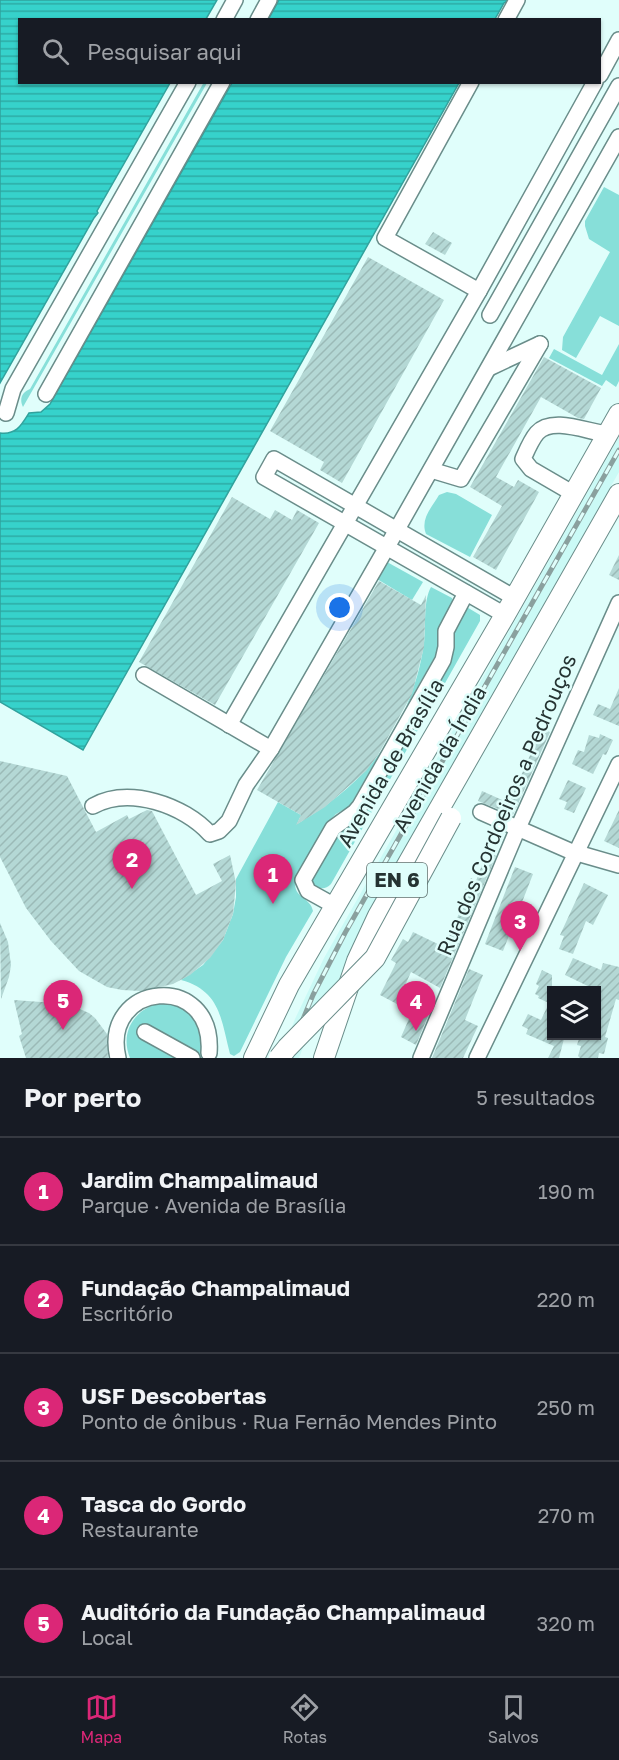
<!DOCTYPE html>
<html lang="pt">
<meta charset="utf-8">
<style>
:root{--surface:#171b24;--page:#242831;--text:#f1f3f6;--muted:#9ea1a6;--line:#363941;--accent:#db2777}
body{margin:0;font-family:"Golos Text",sans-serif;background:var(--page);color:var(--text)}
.controls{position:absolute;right:18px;bottom:18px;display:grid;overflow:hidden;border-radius:0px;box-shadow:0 2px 4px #0004}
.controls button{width:54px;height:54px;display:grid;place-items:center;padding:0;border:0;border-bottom:2px solid var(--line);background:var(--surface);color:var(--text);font:30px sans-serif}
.you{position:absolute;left:340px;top:608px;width:21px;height:21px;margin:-15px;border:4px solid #fff;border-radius:50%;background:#1a73e8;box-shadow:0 0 0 9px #1a73e833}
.badge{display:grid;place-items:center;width:39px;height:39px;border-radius:50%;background:var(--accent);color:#fff;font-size:20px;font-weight:700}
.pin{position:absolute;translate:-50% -50px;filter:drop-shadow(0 2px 3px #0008)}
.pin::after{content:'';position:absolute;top:32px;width:21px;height:18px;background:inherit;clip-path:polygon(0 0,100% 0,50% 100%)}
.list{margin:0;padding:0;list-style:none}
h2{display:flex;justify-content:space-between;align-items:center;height:78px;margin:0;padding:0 24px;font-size:26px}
h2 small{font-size:20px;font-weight:400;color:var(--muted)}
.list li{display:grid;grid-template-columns:39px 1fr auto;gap:18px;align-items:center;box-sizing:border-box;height:108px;padding:0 24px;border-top:2px solid var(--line)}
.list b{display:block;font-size:22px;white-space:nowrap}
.list p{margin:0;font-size:20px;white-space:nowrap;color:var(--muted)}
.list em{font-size:20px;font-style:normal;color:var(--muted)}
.icon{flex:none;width:33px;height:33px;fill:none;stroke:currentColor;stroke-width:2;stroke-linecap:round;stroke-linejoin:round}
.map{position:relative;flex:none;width:619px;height:1058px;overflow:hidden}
.search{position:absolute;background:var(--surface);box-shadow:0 2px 4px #0004;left:18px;right:18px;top:18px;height:66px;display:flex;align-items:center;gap:15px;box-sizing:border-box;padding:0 21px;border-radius:0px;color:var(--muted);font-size:22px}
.sheet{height:618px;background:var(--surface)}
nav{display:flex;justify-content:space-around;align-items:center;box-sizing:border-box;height:84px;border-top:2px solid var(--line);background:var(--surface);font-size:16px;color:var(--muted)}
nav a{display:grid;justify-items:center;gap:3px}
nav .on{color:var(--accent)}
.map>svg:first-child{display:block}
.built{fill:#cbfaf6}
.green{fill:#87dfd9}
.water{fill:url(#water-rules);stroke:#31a29d;stroke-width:1.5}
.building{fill:url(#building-hatch)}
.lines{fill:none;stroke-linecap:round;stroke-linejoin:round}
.minor-casing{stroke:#6a8d8a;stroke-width:18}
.major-casing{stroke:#6a8d8a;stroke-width:22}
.minor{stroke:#fff;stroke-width:15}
.major{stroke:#fff;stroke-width:20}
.rail-casing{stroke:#8aa09e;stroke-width:5}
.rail{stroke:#e0fefb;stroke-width:3;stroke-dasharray:9;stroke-linecap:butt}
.major-bridge-casing{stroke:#6a8d8a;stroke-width:22;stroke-linecap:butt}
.major-bridge{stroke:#fff;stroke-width:20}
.labels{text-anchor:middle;stroke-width:5;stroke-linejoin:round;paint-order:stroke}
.shield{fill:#e0fefb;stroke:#5d706e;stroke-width:1.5}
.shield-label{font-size:20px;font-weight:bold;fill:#253332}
.street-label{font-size:21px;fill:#253332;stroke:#e0fefb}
</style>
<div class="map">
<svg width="619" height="1058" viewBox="0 0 619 1058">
<defs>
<pattern id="water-rules" width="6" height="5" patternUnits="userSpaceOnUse" patternTransform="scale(1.5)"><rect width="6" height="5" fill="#36d2cb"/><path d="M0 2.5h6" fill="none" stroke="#2daba5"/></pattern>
<pattern id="building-hatch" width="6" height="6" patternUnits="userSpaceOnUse" patternTransform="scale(1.5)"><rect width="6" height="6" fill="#b4d8d5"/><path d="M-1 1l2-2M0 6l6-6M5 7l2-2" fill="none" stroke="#9bbab7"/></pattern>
</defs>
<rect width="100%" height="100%" fill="#e0fefb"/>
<polygon class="built" points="619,437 619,472 385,884 334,995 309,1032 299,1058 280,1058 295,1019 324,958"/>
<g class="green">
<path d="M204,82L207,83L23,407C19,399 22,392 30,389Z"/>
<polygon points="604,187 619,195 619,326 600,316 576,358 562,350 563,337 610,252 589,239 585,226 585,221"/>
<polygon points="619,344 619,381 616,387 606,380 602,386 549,358 554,349 602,375"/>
<path d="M447,492L456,494L492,515L470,557L426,534C420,519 432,507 439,495Z"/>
<polygon points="387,562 423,582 412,600 377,579"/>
<path d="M431,587L452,598L453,601L440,625L437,653L406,707C415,686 421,665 424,643C426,626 423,601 431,587Z"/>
<path d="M465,606L480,615V621L440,692L437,691L417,721L419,723L432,705L331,884C325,890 320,889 313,885L311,878L451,636Z"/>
<path d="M382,750L350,806L336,814L327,823L297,875C289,899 310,895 313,911L286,957L240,1052L234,1056L230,1054C221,1020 221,991 181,980L203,965L223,940L233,914L236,897V879L278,802L301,815L297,824C331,804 359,782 382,750Z"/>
<path d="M169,1002C174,1004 182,1006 187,1009C201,1020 206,1042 200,1058H130C118,1029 139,1003 169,1002Z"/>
</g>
<g class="water">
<polygon points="0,0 217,0 206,19 20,20 20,82 170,83 97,211 98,213 94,218 0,383"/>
<polygon points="279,0 509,0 504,3 495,19 268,20"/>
<path d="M232,83H459L83,750L0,702V433C16,435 21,426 29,413L41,412L50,404Z"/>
</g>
<g class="building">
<polygon points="433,232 452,243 445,255 425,244"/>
<polygon points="368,257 444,300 342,483 320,470 324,462 270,431"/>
<polygon points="544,357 601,388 584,419 578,418 541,397 496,477 514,487 518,480 539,492 496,570 473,557 502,506 470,487"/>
<polygon points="232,497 270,519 275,510 292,520 297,510 319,523 215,705 139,662"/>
<polygon points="619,555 619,580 609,575"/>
<polygon points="379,581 421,605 426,595 424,647 412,694 378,755 366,771 325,807 296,825 301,815 257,790"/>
<polygon points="619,688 619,726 593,715 598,704 610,709"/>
<polygon points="542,728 550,732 513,815 478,801 482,791 509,803"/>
<polygon points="600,734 613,740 606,755 603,754 593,774 572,764 578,750 584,752 589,735 599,738"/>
<polygon points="0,761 67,776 96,832 127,815 129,819 147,810 152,811 196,895 222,881 213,864 230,855 236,883 233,914 223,940 210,958 190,975 173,984 141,991 122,990 107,987 79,971 51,941 26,908 0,857"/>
<polygon points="568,780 586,788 574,813 564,809 567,802 559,799"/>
<polygon points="619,810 619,848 604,841"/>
<polygon points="493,854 496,856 440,988 411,972 403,990 433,1004 416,1045 401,1037 412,1012 380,995 396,963 391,960 403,939 408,942 413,932 444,947 462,907 458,905 471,878 476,881 483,862"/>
<polygon points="515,867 533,874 503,951 485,944"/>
<polygon points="584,883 608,895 593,925 586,921 573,954 559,949 564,936 560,935"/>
<polygon points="0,923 8,942 11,965 9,977 1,999"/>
<polygon points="573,958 601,970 603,963 619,967 619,1000 616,999 605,1037 608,1038 604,1054 599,1053 598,1058 580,1058 578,1056 581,1046 577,1045 580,1035 597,1035 597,990 591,990 592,988 565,975"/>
<polygon points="469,969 483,975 465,1020 478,1026 463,1058 432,1058"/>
<polygon points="542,970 552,975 552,1024 547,1035 565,1035 559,1058 548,1058 554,1046 526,1034 528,1029 522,1026 528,1014 541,1020 549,1003 538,998 539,996 535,994 539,986 536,984"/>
<polygon points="14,1000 68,1004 89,1013 95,1018 107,1034 108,1058 26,1058 19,1036 22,1034"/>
</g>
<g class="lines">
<g class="minor-casing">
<g id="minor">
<polyline points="224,20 235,0"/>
<polyline points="258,20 269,0"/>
<polyline points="506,20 517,0"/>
<polyline points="600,75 619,40"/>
<polyline points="471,82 385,238 479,291"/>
<polyline points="490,315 619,86"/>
<polyline points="489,368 540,344"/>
<polyline points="46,394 222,82"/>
<polyline points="6,413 13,389 188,82"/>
<polyline points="431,470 461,479 540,344"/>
<path d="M574,494L531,469L523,459C527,450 531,440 537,433C552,416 588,432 607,434"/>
<polyline points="505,615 264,477 274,459 515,598"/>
<polyline points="144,675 271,749"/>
<polyline points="229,725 479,291 595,82"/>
<path d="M93,806C129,786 184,805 210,834L219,831L229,821L246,785L271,749L387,547L619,137"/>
<polyline points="481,812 570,851 619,865"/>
<polyline points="335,906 308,891 303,880 333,828 355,812 360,806 443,660 446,647 446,631 466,593"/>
<polyline points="145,1032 192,1058"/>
<path d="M118,1058C100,982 215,970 209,1053"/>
<polyline points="421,1058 518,828 619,603"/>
<polyline points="477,1058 619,764"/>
</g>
</g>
<g class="major-casing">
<g id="major">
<polyline points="254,1058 289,985 505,615 619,414"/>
<polyline points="324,1058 357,961 378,916 619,494"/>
</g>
</g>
<use href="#minor" class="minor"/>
<use href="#major" class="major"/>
<g class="rail-casing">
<polyline id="rail" points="287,1058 313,995 345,933 619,450"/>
</g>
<use href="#rail" class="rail"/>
<g class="major-bridge-casing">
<polyline id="major-bridge" points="279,1058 287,1048 375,958 451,818"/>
</g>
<use href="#major-bridge" class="major-bridge"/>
</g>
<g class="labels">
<rect class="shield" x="367" y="863" width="60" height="34" rx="4.5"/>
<g class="shield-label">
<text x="397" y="887">EN 6</text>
</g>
<g class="street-label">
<text transform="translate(440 759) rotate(-60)" y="7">Avenida da Índia</text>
<text transform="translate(391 763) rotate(-60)" y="7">Avenida de Brasília</text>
<text transform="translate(507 805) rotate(-67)" y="7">Rua dos Cordoeiros a Pedrouços</text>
</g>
</g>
</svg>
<div class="controls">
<button><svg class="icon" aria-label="layers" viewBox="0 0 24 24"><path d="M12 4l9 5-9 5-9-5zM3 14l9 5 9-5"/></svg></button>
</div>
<div class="you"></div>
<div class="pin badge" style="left:273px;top:904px">1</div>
<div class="pin badge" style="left:132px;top:889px">2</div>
<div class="pin badge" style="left:520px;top:951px">3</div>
<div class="pin badge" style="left:416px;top:1031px">4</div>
<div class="pin badge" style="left:63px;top:1030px">5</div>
<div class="search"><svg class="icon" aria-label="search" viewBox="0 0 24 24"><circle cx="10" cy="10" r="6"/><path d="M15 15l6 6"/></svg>Pesquisar aqui</div>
</div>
<section class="sheet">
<h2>Por perto<small>5 resultados</small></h2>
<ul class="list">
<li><span class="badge">1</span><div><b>Jardim Champalimaud</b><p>Parque · Avenida de Brasília</p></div><em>190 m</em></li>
<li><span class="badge">2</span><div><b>Fundação Champalimaud</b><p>Escritório</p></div><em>220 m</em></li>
<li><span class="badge">3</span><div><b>USF Descobertas</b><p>Ponto de ônibus · Rua Fernão Mendes Pinto</p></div><em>250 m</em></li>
<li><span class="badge">4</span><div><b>Tasca do Gordo</b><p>Restaurante</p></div><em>270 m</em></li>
<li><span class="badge">5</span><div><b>Auditório da Fundação Champalimaud</b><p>Local</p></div><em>320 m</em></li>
</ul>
</section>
<nav>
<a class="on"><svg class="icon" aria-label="map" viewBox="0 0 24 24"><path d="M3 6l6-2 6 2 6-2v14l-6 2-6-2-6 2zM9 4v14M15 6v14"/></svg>Mapa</a>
<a><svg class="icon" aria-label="directions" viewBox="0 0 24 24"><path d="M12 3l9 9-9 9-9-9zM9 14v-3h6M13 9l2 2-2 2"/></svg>Rotas</a>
<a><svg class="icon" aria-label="saved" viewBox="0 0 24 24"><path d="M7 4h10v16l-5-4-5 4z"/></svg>Salvos</a>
</nav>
